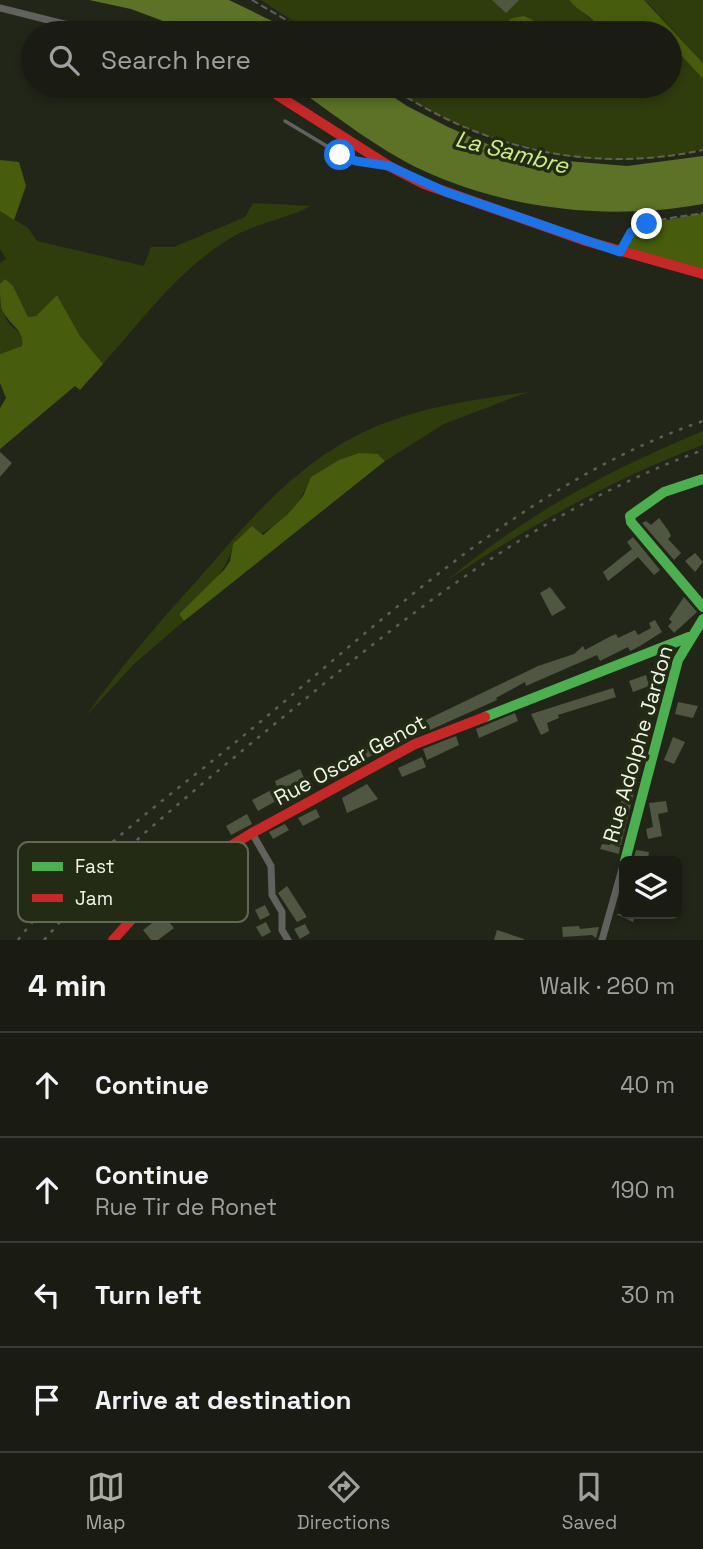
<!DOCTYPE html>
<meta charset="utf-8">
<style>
:root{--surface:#1a1c13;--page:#23251c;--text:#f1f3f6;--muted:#9fa1a0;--line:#383a33;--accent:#a9aea0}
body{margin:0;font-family:"Space Grotesk",sans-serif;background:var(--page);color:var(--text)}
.controls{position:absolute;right:21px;bottom:21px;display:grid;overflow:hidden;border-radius:10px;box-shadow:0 4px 10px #0003}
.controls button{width:63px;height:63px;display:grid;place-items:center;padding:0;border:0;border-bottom:2px solid var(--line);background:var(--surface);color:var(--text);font:35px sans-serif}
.stop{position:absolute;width:21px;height:21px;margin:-16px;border:5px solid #1a73e8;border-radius:50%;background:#fff}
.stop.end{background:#1a73e8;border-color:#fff;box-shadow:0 2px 7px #0008}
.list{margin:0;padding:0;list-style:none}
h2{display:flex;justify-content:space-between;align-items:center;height:91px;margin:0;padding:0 28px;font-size:30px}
h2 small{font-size:23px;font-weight:400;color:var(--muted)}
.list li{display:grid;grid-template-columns:46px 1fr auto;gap:21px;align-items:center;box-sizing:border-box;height:105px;padding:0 28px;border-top:2px solid var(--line)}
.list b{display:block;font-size:26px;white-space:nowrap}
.list p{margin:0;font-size:23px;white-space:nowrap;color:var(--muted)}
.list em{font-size:23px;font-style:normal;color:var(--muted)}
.icon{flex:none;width:38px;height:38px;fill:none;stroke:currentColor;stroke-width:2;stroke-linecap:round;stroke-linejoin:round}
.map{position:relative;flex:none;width:703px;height:940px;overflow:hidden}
.search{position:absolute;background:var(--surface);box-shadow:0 4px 10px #0003;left:21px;right:21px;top:21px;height:77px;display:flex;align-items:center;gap:18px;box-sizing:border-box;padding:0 24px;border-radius:38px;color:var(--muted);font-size:26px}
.sheet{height:511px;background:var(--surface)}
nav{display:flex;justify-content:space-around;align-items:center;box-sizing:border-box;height:98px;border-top:2px solid var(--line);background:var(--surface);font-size:19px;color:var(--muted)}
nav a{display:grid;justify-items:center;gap:4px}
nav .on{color:var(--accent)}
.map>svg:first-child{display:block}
.green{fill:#2f3c0c}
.forest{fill:#475c0d}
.water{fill:#5b7227}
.building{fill:#4f5641}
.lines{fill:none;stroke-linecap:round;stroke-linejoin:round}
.path{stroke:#5e615a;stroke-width:2;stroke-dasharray:7 3.5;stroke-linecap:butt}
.lane{stroke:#61625e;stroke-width:3.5}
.street{stroke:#61625e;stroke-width:7}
.fast{stroke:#4caf50;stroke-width:10}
.jam{stroke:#c62828;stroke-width:10}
.rail{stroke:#5d5e57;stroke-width:2.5;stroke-dasharray:3.5 7;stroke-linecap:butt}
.route{stroke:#1a73e8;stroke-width:9}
.labels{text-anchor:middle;stroke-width:7;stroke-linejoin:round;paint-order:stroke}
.street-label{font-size:21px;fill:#f1f7e8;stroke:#232b14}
.water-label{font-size:23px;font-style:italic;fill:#cbef83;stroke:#232b14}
.key{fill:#232b14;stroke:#616854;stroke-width:2}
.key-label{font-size:19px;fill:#f1f7e8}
</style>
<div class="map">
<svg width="703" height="940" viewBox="0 0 703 940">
<rect width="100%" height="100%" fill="#222619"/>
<g class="green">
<polygon points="261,0 569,0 598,26 595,33 543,33 533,20 500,27 508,33 311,33"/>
<polygon points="644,0 703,0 703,63 649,4"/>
<path d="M670,43L703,79V149C594,178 480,148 389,86H670Z"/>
<path d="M253,203L310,206C292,217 262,222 240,233C184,262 144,318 103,364L80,336L57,295L36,316L27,317L5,279L0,284V263L6,259L0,249V211L28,228L37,241L144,266L151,247H174L245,217Z"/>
<path d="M0,305C3,310 5,317 8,322C15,332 26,332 22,346L0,354Z"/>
<path d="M528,392L444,424L385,461L378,454L311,477C295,516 272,533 233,544C227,575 201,594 179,614L184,621L134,664L86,716C121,666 160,621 201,576C250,519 298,462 368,430C419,407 473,400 528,392Z"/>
<path d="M703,431V445C612,479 530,526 449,579C526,514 611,469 703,431Z"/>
</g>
<g class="forest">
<path d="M569,0H644L703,63V79L670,43V33H654L635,25L626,33H595L598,26C590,15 578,11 569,0Z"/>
<polygon points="524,16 533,20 543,33 508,33 500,27 512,18"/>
<polygon points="0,160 19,162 26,186 14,220 0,211"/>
<polygon points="703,213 703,272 619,252 631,232 647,224"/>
<path d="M5,279L13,286L28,317L36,316L57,295L80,336L103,364L80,390L75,386L0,449V408L6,398L0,383V354L22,346C26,330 6,323 1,307C0,300 0,291 0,284Z"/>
<polygon points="359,453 378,454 385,461 184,621 179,614 224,570 230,561 233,544 252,526 263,535 288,514 303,496 311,477 339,460"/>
</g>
<g class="water">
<polygon points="89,0 229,0 297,33 195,33 131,9"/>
<path d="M293,86H377L407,106L448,127L492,146L543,159L627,166L703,156V204C609,221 509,210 422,170C377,149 334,114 293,86Z"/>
</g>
<g class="building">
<polygon points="492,0 519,0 506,13"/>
<polygon points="0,452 12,463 0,477"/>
<polygon points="659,518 668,530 671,536 668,539 681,553 674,560 642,523 646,521 651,525"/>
<polygon points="633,537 660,570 654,575 638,557 608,581 603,572 632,549 627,542"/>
<polygon points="695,553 703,562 695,572 685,561"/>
<polygon points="550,587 566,608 552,616 540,593"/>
<polygon points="684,597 697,612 674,633 668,626 672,622 669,619"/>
<polygon points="655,620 662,632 640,646 630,651 628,647 600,661 597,655 526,686 525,682 496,698 497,700 430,730 426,720 538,666 574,654 583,646 585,650 611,636 616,634 618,638 635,630 638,635 651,628 649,623"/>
<polygon points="646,675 649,686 633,692 629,681"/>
<polygon points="613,688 616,697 558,715 559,718 547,723 549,731 541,735 531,714"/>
<polygon points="678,702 698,706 693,718 675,714"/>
<polygon points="515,713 518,721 479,738 476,729"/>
<polygon points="638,726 651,729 646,746 634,742"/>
<polygon points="405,730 409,738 356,763 333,780 328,771 347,761 346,757 381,744 379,740"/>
<polygon points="456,736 459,745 427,760 423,749"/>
<polygon points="673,737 685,742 674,764 664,760"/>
<polygon points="630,756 642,760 621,845 614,846 620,847 619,854 600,849 602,844 610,845 614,829 616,830"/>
<polygon points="422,757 426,767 402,777 398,768"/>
<polygon points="300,769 305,780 281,792 283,797 258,811 252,800 277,787 275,781"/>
<polygon points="367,784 378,799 347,813 342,798"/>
<polygon points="666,801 668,812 658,814 662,836 648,839 646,829 653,827 649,803"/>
<polygon points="316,809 320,817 303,826 298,818"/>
<polygon points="247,814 252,824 231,835 226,826"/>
<polygon points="285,824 289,830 273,839 269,832"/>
<polygon points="636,850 649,852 648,859 633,861"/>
<polygon points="287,886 307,917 297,922 278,893"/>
<polygon points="265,905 270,915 260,920 255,910"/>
<polygon points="616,914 636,914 633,922"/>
<polygon points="163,915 174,928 158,940 151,940 143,930"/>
<polygon points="266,922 271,932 262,937 256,927"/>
<polygon points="305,924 310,933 300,939 294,929"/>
<polygon points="579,926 580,929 599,927 596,938 592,935 563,937 562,927"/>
<polygon points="497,930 524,939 524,940 494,940"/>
</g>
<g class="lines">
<g class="path">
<polyline points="252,0 309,33"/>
<path d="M389,86C483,149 591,174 703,150"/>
<path d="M624,241C641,218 677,218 703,213"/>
</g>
<polyline class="lane" points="285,121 340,154 380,165"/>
<g class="street">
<polyline points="0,8 100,33"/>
<polyline points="252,833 271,866 272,895 282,912 282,930 288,940"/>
<polyline points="602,940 624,862"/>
</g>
<g class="fast">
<polyline points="703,479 664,492 630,516 631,522 703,607"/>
<polyline points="485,717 689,637"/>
<polyline points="625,861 678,660 703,619"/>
</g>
<g class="jam">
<polyline points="263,86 389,166 424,184 586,241 703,274"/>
<polyline points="113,940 159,889 252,833 415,744 485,717"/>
</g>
<g class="rail">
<path d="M18,940C79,860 165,800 242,737C385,619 524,483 703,421"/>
<path d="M44,940L99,878L140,837C194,790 249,745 304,700C428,598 550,506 703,450"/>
</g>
</g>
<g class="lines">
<polyline class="route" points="340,155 356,161 389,166 446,192 620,252 631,232 647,224"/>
</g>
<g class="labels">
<g class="street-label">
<text transform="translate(638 744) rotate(-74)" y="7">Rue Adolphe Jardon</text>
<text transform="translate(350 760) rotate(-28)" y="7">Rue Oscar Genot</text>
</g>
<g class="water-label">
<text transform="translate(512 152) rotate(14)" y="8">La Sambre</text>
</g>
</g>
<rect x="18" y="842" width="230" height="80" rx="10" class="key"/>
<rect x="32" y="862" width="31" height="9" fill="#4caf50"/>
<rect x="32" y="894" width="31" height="8" fill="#c62828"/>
<g class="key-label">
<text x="75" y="873">Fast</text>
<text x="75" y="905">Jam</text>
</g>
</svg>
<div class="controls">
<button><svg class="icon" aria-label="layers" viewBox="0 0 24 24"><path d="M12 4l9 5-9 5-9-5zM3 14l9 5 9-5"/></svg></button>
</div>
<div class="stop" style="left:340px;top:155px"></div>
<div class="stop end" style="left:647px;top:224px"></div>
<div class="search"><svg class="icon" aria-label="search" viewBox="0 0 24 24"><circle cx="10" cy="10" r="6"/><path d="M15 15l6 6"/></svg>Search here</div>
</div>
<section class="sheet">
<h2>4 min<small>Walk · 260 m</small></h2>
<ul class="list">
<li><svg class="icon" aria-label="ahead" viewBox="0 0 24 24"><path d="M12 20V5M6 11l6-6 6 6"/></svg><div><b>Continue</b></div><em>40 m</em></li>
<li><svg class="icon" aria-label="ahead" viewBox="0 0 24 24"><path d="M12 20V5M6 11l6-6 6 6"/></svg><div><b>Continue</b><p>Rue Tir de Ronet</p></div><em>190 m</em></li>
<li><svg class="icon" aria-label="left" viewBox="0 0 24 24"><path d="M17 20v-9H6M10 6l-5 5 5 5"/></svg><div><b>Turn left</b></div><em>30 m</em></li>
<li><svg class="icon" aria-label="arrive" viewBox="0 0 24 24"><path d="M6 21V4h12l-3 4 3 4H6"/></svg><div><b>Arrive at destination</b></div></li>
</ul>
</section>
<nav>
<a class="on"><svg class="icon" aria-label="map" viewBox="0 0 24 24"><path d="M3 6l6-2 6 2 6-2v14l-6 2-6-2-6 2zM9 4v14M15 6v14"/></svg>Map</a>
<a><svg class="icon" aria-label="directions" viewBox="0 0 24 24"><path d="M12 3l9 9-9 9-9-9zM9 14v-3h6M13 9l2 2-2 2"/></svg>Directions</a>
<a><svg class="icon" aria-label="saved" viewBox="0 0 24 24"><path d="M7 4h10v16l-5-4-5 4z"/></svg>Saved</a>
</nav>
